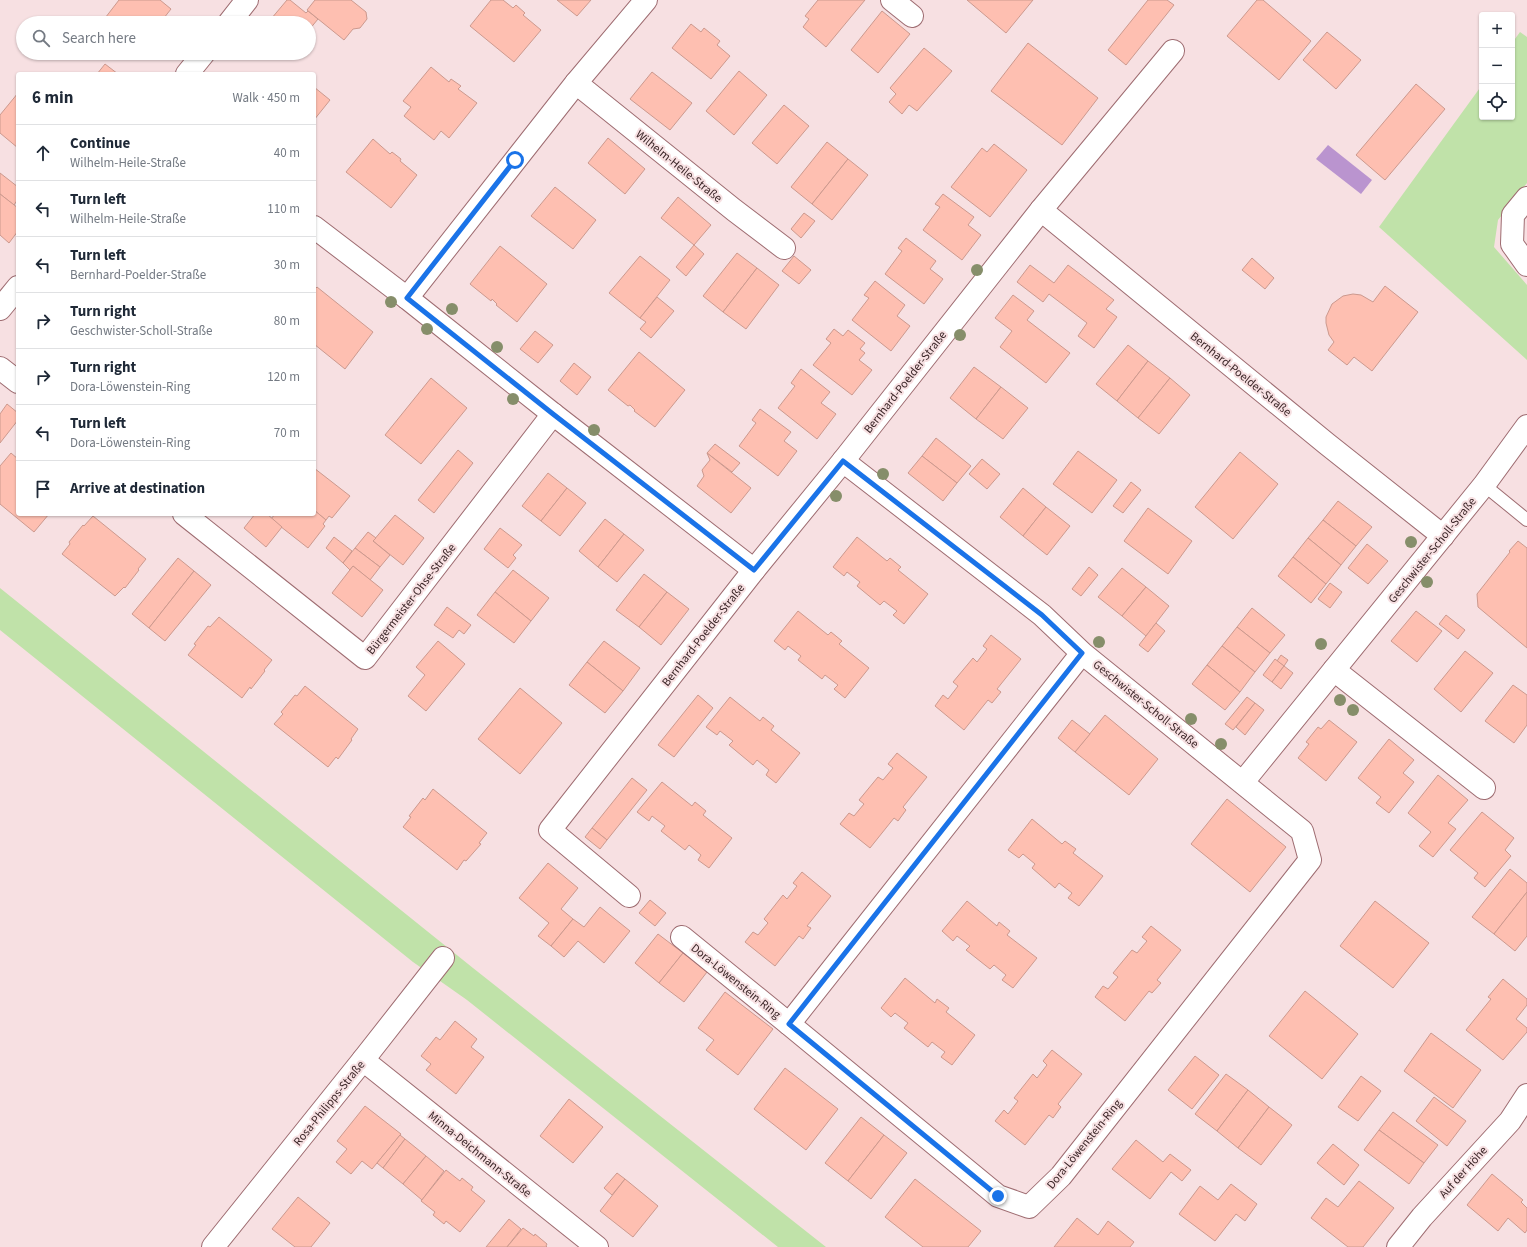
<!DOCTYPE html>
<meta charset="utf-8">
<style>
:root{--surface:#fff;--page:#f2f2f3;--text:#1f2937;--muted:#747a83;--line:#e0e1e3}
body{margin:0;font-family:"Source Sans 3",sans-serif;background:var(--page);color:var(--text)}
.controls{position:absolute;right:12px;top:12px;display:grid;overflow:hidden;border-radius:4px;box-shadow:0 1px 3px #0004}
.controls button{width:36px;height:36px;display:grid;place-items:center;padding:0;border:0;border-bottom:1px solid var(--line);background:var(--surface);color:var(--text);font:20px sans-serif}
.stop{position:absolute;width:12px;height:12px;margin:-9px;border:3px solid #1a73e8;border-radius:50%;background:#fff}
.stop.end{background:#1a73e8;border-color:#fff;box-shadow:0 1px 4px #0008}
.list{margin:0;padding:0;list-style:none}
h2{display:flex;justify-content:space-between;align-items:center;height:52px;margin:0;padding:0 16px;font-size:17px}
h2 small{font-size:13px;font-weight:400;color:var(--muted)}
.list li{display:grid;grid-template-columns:26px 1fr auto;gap:12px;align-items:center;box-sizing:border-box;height:56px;padding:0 16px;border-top:1px solid var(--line)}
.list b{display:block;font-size:15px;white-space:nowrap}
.list p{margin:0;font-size:13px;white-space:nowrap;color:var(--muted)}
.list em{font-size:13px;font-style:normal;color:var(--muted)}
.icon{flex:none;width:22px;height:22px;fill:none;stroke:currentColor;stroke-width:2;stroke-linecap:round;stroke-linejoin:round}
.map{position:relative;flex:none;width:1527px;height:1247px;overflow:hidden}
.search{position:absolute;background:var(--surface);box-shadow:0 1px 3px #0004;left:16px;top:16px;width:300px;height:44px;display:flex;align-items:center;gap:10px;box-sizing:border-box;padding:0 14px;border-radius:22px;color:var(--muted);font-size:15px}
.panel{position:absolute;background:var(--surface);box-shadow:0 1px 3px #0004;left:16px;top:72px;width:300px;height:444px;border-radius:4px}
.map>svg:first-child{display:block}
.green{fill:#c0e2a9}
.water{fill:#ba94cf}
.building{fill:#febfb1;stroke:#cc998e}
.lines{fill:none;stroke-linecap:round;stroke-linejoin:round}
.service-casing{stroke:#9e6c71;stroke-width:14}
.minor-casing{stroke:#9e6c71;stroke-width:24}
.service{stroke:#fff;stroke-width:12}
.minor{stroke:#fff;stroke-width:22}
.tree{fill:#868e6a}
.route{stroke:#1a73e8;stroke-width:5}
.labels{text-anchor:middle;stroke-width:4;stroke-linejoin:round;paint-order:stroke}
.street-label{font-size:12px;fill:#3c2729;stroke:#f7e0e2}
</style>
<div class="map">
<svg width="1527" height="1247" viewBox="0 0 1527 1247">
<rect width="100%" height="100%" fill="#f7e0e2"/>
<g class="green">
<polygon points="1520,32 1527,37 1527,183 1498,220 1494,247 1527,285 1527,360 1379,227 1482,85 1482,117 1512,117 1512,43"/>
<polygon points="0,588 473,968 826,1247 778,1247 467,1000 413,962 0,630"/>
</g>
<polygon class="water" points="1328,145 1372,180 1361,194 1316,159"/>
<g class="building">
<polygon points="119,0 160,0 171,9 160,23 103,23 102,22"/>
<polygon points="287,0 290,0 306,13 308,11 318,19 309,30 309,23 276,23 271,19"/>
<polygon points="315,0 351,0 366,12 367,19 360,28 353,29 344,40 307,10"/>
<polygon points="491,0 503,0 513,8 516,5 525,13 523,15 541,30 514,62 470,26"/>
<polygon points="557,0 591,0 577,16"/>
<polygon points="818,0 865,0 826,47 803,27 809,19 805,16"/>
<polygon points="967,0 1033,0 1006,33"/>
<polygon points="1148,0 1167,0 1174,5 1126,65 1108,50"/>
<polygon points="1257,0 1263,0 1311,41 1279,80 1227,36"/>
<polygon points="882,11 910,34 878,73 851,50"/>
<polygon points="691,24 701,32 704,28 720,41 717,45 730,56 711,79 672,48"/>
<polygon points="1327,32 1361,60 1336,89 1303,60"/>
<polygon points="1028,43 1098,98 1062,145 991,91"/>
<polygon points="924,48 952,71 917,111 909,105 902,114 889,102 896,94 890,88"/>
<polygon points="105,64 118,74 97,74"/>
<polygon points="431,67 449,82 451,79 461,86 458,89 477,103 449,138 441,131 434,140 404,116 411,107 403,101"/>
<polygon points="739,71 767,95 734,135 706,111"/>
<polygon points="652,72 692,103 670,130 630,99"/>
<polygon points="1416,84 1445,109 1385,180 1356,155"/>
<polygon points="314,87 330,100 314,120"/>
<polygon points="18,93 18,148 0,133 0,115"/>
<polygon points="784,105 809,126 777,164 752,143"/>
<polygon points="608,138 645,169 625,194 588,163"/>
<polygon points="373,139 390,154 392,152 401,159 400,161 417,175 391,208 346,172"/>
<polygon points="827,142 848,159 812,204 791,187"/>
<polygon points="994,144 1027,170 990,217 951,187 982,148 987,152"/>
<polygon points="848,159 868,175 832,220 812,204"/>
<polygon points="0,173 18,187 18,199 14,205 0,194"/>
<polygon points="555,187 596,220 573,249 531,216"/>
<polygon points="0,194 18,208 18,231 9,243 0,235"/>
<polygon points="943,194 974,217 968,225 981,235 962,260 923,230 940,207 935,204"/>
<polygon points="678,197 711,225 694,245 661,218"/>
<polygon points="804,213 815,221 801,238 791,229"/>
<polygon points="906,238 936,261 930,269 943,279 924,304 885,274 902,251 898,248"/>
<polygon points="694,245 704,254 686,276 676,267"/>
<polygon points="500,246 547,284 517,322 496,305 497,304 492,299 491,301 470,284"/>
<polygon points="737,253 757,268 723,312 703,296"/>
<polygon points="640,256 670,280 640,318 609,293"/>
<polygon points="794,256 811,270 799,284 782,271"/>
<polygon points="1252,258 1274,278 1265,289 1242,270"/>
<polygon points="1030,265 1054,283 1068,265 1114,300 1106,309 1117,317 1094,348 1078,336 1087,323 1049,294 1043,302 1017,282"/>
<polygon points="757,268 779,285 746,329 723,312"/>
<polygon points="875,281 905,305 897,316 910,326 891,351 852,320 869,298 864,295"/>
<polygon points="1385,286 1418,312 1372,371 1354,357 1347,365 1328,350 1334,342 1329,335 1326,323 1326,317 1332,304 1343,296 1353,294 1361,295 1373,302"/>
<polygon points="317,287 373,332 345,369 314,344 314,290"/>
<polygon points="1013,295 1034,311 1027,320 1070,353 1046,383 1000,347 1012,331 995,318"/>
<polygon points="657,297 674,311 651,338 640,329 646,322 640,318"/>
<polygon points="834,329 843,336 848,330 865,343 860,349 865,353 859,360 872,370 852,395 813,365 831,343 826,339"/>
<polygon points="535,331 553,345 538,363 520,349"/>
<polygon points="1128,345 1148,361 1117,401 1096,384"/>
<polygon points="639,352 685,390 655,427 634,411 635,410 630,405 628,406 608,390"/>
<polygon points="1148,361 1170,378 1138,418 1117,401"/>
<polygon points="574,363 591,377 577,395 560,381"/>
<polygon points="974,367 1001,387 976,419 950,398"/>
<polygon points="801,369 830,392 821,403 836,414 817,439 778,408 795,386 791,383"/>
<polygon points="431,378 467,408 421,464 385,435"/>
<polygon points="1170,378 1190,395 1159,434 1138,418"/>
<polygon points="1001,387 1028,408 1003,439 976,419"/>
<polygon points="7,404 18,413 18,420 0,443 0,414"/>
<polygon points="760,409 791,432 784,441 797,451 778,476 739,446 756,423 752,420"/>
<polygon points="936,438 971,466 957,483 922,456"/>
<polygon points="715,444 740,463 732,472 707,453"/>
<polygon points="458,450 473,463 434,513 418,500"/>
<polygon points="1078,451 1117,480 1092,513 1053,484"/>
<polygon points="1240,452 1278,484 1233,539 1195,507"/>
<polygon points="11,453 18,459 18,514 49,514 34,532 0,504 0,466"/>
<polygon points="707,453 751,488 731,513 697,486 704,476 702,470 710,460"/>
<polygon points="922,456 957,483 943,501 908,473"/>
<polygon points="982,459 1000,474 987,489 969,474"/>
<polygon points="314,468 350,496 332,518 329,516 326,520 314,510"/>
<polygon points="548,473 567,488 541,521 522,506"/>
<polygon points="1131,482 1141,490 1123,513 1113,506"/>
<polygon points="567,488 586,503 560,536 541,521"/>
<polygon points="1023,488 1046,507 1023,536 1000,517"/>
<polygon points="1338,501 1372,527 1356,546 1323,520"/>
<polygon points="1046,507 1070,526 1047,555 1023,536"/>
<polygon points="1148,508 1192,541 1168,574 1124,541"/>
<polygon points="314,510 326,520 323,524 325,526 308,548 271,519 275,514 314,514"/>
<polygon points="255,514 267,514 282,527 266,547 244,528"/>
<polygon points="395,515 424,538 403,565 373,541"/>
<polygon points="93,516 146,559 138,569 139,570 125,588 124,587 115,596 62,554 70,544 69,542 83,525 84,526"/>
<polygon points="605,519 624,534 598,567 579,551"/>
<polygon points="1323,520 1356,546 1341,565 1308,538"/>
<polygon points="500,528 522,545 513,555 516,558 508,568 484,549"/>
<polygon points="368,532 376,538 373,541 390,555 380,567 355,548"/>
<polygon points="624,534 644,550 617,582 598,567"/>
<polygon points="334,537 352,551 343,563 326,548"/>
<polygon points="857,537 887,561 890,558 901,567 898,570 928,594 904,624 893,615 897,611 884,601 880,605 857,586 860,582 847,572 844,576 833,567"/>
<polygon points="1308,538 1341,565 1326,584 1293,557"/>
<polygon points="1518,541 1527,548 1527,648 1478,607 1477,594 1510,552 1509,551"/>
<polygon points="1367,544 1388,561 1368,584 1348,568"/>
<polygon points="355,548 380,567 370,580 353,566 350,570 343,563"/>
<polygon points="1293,557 1326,584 1311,603 1278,576"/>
<polygon points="178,558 194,571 149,628 132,614"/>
<polygon points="353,566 383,590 362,617 332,593"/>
<polygon points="1089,567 1098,575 1081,596 1072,589"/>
<polygon points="1122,568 1146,587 1122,616 1098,597"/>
<polygon points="513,570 549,598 531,621 495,592"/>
<polygon points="194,571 211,585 165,641 149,628"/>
<polygon points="644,574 667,592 639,627 616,610"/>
<polygon points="1330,583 1342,592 1330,608 1318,599"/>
<polygon points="1146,587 1169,606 1146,636 1122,616"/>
<polygon points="495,592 531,621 514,643 477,615"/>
<polygon points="667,592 689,609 661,645 639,627"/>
<polygon points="447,607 471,625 464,634 459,630 453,638 434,625"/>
<polygon points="1252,608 1285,635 1270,653 1237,627"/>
<polygon points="798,611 828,635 831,632 842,641 839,644 869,668 845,698 834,689 838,685 825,675 822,679 798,660 801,656 788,646 785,650 774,641"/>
<polygon points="1416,611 1442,631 1417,662 1391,641"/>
<polygon points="1446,615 1465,630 1458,639 1439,624"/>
<polygon points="219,617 272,660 264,670 265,671 251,689 250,687 242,698 188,655 196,645 194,644 208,626 210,627"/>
<polygon points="1156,623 1165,631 1148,652 1139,645"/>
<polygon points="1237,627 1270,653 1255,672 1222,646"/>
<polygon points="991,635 1021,659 997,689 1001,692 992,703 988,700 964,730 935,706 943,695 948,699 958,686 953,682 973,658 977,662 987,649 983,646"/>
<polygon points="438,641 465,664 426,711 408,696 425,675 416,667"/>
<polygon points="604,641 640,668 623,691 587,662"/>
<polygon points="1222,646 1255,672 1240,692 1207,665"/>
<polygon points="1465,651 1493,673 1461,712 1434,689"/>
<polygon points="1281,655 1288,660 1284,666 1277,661"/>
<polygon points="1275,659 1284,666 1272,682 1263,675"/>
<polygon points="587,662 623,691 605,713 569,685"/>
<polygon points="1207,665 1240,692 1225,710 1192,684"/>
<polygon points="1284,666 1293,673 1281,689 1272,682"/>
<polygon points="1513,685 1527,695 1527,725 1514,743 1485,721"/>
<polygon points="305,686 358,729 351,739 352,740 338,759 336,757 328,767 274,724 283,714 281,712 295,695 297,696"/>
<polygon points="520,688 562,723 520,774 478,739"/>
<polygon points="698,695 713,708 674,757 658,745"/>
<polygon points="730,697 760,721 763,717 774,726 771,730 800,753 776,783 766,775 769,770 757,760 753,765 729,745 733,741 720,731 717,735 706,727"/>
<polygon points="1247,697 1255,703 1233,730 1225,724"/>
<polygon points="1255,703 1264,710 1245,735 1236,727"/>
<polygon points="1105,715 1158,759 1129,795 1075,752"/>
<polygon points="1072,720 1090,734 1075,752 1058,738"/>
<polygon points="1329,720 1357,742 1326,781 1298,758 1309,744 1306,742 1318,727 1321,729"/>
<polygon points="1389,739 1414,760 1403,773 1414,782 1389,813 1376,803 1381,797 1358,778"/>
<polygon points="897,753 927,777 903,807 906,810 898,821 894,818 870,848 840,824 849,813 854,816 864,804 859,800 878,777 883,780 893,768 888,764"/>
<polygon points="1438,775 1468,800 1448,823 1456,829 1433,857 1419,846 1431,832 1408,813"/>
<polygon points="632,778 647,790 607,840 592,828"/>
<polygon points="662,782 692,806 695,802 706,811 703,815 732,838 709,868 698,860 701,855 689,845 685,850 661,831 665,826 652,816 649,821 637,812"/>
<polygon points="433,789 487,833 479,843 481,844 466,861 464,860 457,870 403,827 411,817 409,816 423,798 425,800"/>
<polygon points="1227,799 1286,847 1250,892 1191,844"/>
<polygon points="1482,812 1514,838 1505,850 1511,856 1485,887 1474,878 1478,873 1450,850"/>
<polygon points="1032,819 1062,844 1065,841 1076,849 1073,853 1103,876 1079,906 1068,898 1072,893 1059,883 1055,888 1032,868 1035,864 1023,854 1019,858 1008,850"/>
<polygon points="592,828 607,840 600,849 585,837"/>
<polygon points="548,863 578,888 561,909 573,919 551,946 538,936 549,923 519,898"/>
<polygon points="1510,869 1527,883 1527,892 1494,934 1472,917"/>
<polygon points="802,872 831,896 807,926 811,928 803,939 799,936 775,966 745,942 753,932 758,935 768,923 764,919 783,895 787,899 797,886 793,883"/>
<polygon points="1527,892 1527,936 1515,951 1494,934"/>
<polygon points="650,900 666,913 655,926 639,913"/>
<polygon points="967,901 997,926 999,922 1010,931 1007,935 1037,958 1013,988 1002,980 1006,975 994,965 990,969 966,950 970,946 957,936 953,941 942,931"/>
<polygon points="1375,901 1429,943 1393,988 1340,946"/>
<polygon points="600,907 630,931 604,963 578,941 564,957 551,946 573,919 584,927"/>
<polygon points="1151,926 1181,950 1157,980 1161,983 1152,993 1149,991 1125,1021 1095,997 1103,986 1108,989 1118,977 1113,973 1132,950 1137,953 1147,941 1142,937"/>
<polygon points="658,934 683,953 659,983 635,963"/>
<polygon points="683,953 707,972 684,1002 659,983"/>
<polygon points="905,978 935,1003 937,999 949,1008 946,1012 975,1035 952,1065 941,1057 945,1052 932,1042 928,1047 904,1028 908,1023 895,1013 891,1017 881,1008"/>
<polygon points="1503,979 1527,999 1527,1005 1516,1019 1527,1028 1527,1032 1503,1060 1466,1030 1491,999 1488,997"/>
<polygon points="1305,991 1358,1034 1322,1079 1269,1036"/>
<polygon points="725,992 773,1029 738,1075 706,1050 714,1040 698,1028"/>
<polygon points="455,1021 477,1039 471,1047 484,1057 456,1094 426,1070 431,1064 421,1056 436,1037 440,1040"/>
<polygon points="1431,1033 1481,1070 1453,1108 1404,1071"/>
<polygon points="1052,1050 1082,1074 1058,1104 1061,1107 1053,1118 1049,1115 1025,1145 995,1121 1004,1110 1008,1114 1018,1101 1014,1098 1033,1074 1037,1078 1047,1065 1043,1061"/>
<polygon points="1195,1056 1219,1075 1192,1109 1168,1090"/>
<polygon points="785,1068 838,1109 806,1150 754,1109"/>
<polygon points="1226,1074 1248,1090 1217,1131 1195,1114"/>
<polygon points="1361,1076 1381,1091 1358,1121 1338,1107"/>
<polygon points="1248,1090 1269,1107 1238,1148 1217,1131"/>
<polygon points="1434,1097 1466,1121 1447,1146 1416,1121"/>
<polygon points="569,1099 603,1127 573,1163 540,1136"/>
<polygon points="365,1106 401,1134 372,1169 362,1161 351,1174 336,1162 347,1149 337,1141"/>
<polygon points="1269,1107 1292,1125 1261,1165 1238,1148"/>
<polygon points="1393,1112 1438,1145 1424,1163 1379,1130"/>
<polygon points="861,1117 884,1135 848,1181 825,1163"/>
<polygon points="1379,1130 1424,1163 1409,1184 1364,1150"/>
<polygon points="400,1135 405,1139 383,1168 377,1163"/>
<polygon points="884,1135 907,1153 871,1199 848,1181"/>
<polygon points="405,1139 426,1156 403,1184 383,1168"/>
<polygon points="1136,1140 1163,1162 1170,1154 1191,1170 1182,1181 1171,1172 1150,1199 1112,1169"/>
<polygon points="1333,1144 1359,1165 1344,1185 1317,1163"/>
<polygon points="426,1156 444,1171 422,1200 403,1184"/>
<polygon points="446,1170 460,1181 462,1178 473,1187 471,1190 485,1201 460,1232 446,1221 444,1224 433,1215 435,1212 421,1201"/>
<polygon points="617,1173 625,1179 612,1195 604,1188"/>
<polygon points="1492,1174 1523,1200 1521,1202 1527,1208 1527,1230 1525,1233 1508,1218 1498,1231 1467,1205"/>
<polygon points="625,1179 658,1206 633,1237 600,1211"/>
<polygon points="915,1179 981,1231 968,1247 923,1247 885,1217"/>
<polygon points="1359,1181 1394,1208 1363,1247 1348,1247 1311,1218 1326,1198 1338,1207"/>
<polygon points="1231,1184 1257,1204 1245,1221 1236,1214 1215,1241 1179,1214 1200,1186 1218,1200"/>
<polygon points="298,1197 330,1223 311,1247 295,1247 272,1229"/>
<polygon points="1077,1218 1098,1235 1108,1221 1134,1242 1130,1247 1054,1247"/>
<polygon points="509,1219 521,1229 507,1247 486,1247"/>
<polygon points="523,1228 534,1236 535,1234 547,1244 546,1246 547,1247 507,1247"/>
</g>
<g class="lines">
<g class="service-casing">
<polyline id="service" points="1484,485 1527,520"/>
</g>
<g class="minor-casing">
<g id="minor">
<polyline points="646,0 576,83 407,298 553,414 754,570"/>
<polyline points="892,0 912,16"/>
<polyline points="229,23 247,0"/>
<polyline points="187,74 204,53"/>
<polyline points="576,83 734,210 784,248"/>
<polyline points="1527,198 1513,215 1512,244 1527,265"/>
<polyline points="1041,210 1327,444 1443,536"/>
<polyline points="314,227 407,298"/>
<polyline points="0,309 18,287"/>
<polyline points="0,368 18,382"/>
<polyline points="843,461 1042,615 1082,653 1302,831 1310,860 1061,1176 1029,1207 998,1196 789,1024 1082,653"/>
<polyline points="184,514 365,658 553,414"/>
<polyline points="1334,670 1484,788"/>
<polyline points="1243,782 1484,485 1527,426"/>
<polyline points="629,896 550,830 754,570 843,461 1041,210 1173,51"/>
<polyline points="682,937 789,1024"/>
<polyline points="363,1060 597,1247"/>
<polyline points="213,1247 363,1060 443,958"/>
<polyline points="1398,1247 1422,1217 1510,1121 1527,1095"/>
</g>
</g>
<use href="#service" class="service"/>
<use href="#minor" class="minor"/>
</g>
<g class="tree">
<circle cx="977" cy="270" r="6"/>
<circle cx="391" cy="302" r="6"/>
<circle cx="452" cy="309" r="6"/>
<circle cx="427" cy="329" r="6"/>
<circle cx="960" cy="335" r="6"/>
<circle cx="497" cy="347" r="6"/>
<circle cx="513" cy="399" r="6"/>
<circle cx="594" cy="430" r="6"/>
<circle cx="883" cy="474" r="6"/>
<circle cx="836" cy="496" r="6"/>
<circle cx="1411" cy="542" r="6"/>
<circle cx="1427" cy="582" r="6"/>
<circle cx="1099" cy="642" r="6"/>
<circle cx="1321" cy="644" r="6"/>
<circle cx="1340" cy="700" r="6"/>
<circle cx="1353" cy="710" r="6"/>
<circle cx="1191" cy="719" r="6"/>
<circle cx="1221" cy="744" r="6"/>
</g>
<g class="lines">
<polyline class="route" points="515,160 407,298 553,414 754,570 843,461 1042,615 1082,653 789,1024 998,1196"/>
</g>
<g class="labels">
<g class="street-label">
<text transform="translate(679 166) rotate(39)" y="4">Wilhelm-Heile-Straße</text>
<text transform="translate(1241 374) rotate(39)" y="4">Bernhard-Poelder-Straße</text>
<text transform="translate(905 382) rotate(-52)" y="4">Bernhard-Poelder-Straße</text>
<text transform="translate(1432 550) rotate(-51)" y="4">Geschwister-Scholl-Straße</text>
<text transform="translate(411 599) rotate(-52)" y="4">Bürgermeister-Ohse-Straße</text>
<text transform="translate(703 635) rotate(-52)" y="4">Bernhard-Poelder-Straße</text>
<text transform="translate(1146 704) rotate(39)" y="4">Geschwister-Scholl-Straße</text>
<text transform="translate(736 981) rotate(39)" y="4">Dora-Löwenstein-Ring</text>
<text transform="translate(329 1103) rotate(-51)" y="4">Rosa-Philipps-Straße</text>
<text transform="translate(1084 1144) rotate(-51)" y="4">Dora-Löwenstein-Ring</text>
<text transform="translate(480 1154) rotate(39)" y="4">Minna-Deichmann-Straße</text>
<text transform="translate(1463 1172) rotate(-48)" y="4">Auf der Höhe</text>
</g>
</g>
</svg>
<div class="controls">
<button>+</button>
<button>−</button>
<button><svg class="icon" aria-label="locate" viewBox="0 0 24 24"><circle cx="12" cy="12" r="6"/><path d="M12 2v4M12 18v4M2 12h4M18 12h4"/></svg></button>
</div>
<div class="stop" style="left:515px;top:160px"></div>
<div class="stop end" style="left:998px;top:1196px"></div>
<div class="search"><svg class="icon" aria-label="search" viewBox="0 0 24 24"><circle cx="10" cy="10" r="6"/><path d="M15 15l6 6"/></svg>Search here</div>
<section class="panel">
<h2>6 min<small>Walk · 450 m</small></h2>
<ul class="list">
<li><svg class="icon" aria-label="ahead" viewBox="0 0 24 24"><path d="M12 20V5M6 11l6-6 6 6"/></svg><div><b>Continue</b><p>Wilhelm-Heile-Straße</p></div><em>40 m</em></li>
<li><svg class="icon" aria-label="left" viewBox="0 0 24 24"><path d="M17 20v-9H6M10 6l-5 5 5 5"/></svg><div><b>Turn left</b><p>Wilhelm-Heile-Straße</p></div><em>110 m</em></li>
<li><svg class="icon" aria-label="left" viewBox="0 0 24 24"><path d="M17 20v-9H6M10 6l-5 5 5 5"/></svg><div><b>Turn left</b><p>Bernhard-Poelder-Straße</p></div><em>30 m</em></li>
<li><svg class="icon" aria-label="right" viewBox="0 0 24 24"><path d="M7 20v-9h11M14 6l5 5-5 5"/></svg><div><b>Turn right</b><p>Geschwister-Scholl-Straße</p></div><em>80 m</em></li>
<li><svg class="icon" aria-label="right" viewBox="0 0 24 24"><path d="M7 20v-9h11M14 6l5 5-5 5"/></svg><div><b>Turn right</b><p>Dora-Löwenstein-Ring</p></div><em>120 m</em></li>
<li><svg class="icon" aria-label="left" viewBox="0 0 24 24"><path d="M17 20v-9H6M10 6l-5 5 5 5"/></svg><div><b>Turn left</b><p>Dora-Löwenstein-Ring</p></div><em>70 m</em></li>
<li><svg class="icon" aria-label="arrive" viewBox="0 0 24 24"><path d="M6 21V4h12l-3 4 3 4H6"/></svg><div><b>Arrive at destination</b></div></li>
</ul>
</section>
</div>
